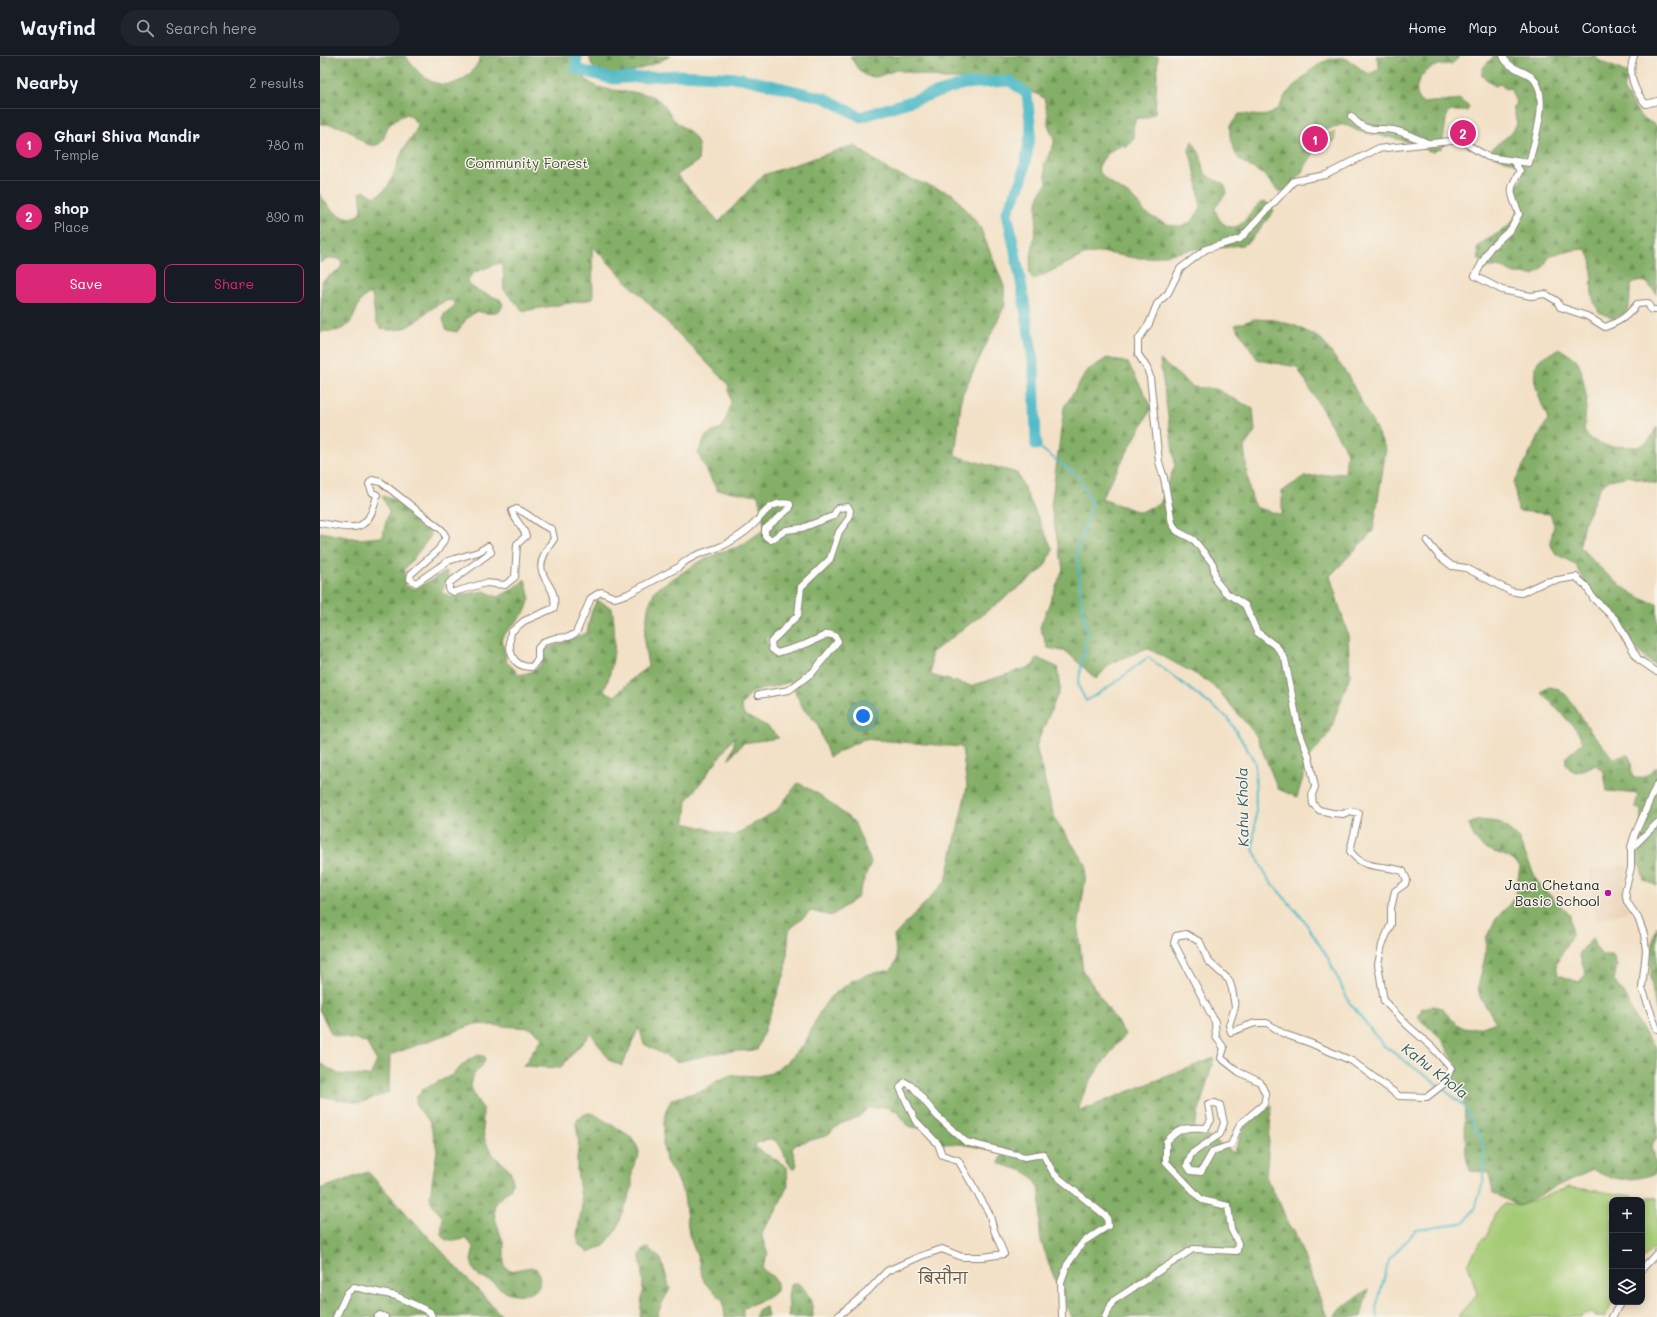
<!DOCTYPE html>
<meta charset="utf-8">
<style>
:root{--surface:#171b24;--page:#20242c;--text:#f1f3f6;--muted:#9ea1a6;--line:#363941;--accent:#db2777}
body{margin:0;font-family:Mali,"Playpen Sans Deva",sans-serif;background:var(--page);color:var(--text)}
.controls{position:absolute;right:12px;bottom:12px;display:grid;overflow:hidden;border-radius:8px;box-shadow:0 2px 10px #0003}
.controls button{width:36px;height:36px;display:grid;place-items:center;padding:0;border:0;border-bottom:1px solid var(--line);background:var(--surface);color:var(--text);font:20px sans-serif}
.you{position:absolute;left:543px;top:660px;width:14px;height:14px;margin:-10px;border:3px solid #fff;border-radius:50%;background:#1a73e8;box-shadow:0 0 0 6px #1a73e833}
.badge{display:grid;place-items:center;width:26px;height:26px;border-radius:50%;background:var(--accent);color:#fff;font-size:13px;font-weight:700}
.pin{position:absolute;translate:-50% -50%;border:2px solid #fff;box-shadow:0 1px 4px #0006}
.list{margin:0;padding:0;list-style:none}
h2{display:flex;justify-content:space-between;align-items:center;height:52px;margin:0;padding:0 16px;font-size:17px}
h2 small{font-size:13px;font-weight:400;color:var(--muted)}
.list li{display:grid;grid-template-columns:26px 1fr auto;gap:12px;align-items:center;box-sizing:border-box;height:72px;padding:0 16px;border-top:1px solid var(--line)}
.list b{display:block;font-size:15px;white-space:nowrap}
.list p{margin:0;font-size:13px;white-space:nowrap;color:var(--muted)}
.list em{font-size:13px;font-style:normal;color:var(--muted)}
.actions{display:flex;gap:8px;padding:12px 16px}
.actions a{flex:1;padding:9px 0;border:1px solid var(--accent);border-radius:8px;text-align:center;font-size:14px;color:var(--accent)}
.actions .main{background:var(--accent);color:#fff}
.icon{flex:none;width:22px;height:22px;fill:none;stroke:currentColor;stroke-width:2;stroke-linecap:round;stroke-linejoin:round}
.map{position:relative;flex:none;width:1337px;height:1261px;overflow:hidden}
header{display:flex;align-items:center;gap:24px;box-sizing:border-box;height:56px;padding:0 20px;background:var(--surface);border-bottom:1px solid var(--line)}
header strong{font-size:19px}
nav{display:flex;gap:22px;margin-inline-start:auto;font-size:14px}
.search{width:280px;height:36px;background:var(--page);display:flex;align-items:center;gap:10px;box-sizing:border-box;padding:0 14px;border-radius:22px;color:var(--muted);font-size:15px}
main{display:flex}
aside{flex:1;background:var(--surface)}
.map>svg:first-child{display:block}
.built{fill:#ebd3b8}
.green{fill:#a6cb76;stroke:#687b50}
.forest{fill:url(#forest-firs);stroke:#586d49;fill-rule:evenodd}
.park{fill:url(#park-dots);stroke:#687b50}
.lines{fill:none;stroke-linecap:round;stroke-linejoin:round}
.stream{stroke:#4dbac7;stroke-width:2}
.river{stroke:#4dbac7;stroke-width:11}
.minor-casing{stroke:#8f8679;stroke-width:8}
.minor{stroke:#fff;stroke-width:6}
.poi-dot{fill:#b5179e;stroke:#f7f3e8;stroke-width:1.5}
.labels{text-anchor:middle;stroke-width:3;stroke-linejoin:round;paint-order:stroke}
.park-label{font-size:14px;fill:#4a533e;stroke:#f7f3e8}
.poi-label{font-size:14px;fill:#2b2b2b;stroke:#f7f3e8;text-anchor:end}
.water-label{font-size:15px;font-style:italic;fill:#375d62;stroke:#f7f3e8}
.neighbourhood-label{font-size:15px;fill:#6c5947;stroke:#f7f3e8}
</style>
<header>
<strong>Wayfind</strong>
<div class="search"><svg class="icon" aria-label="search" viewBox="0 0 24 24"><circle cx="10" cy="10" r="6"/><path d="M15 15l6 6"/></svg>Search here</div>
<nav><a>Home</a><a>Map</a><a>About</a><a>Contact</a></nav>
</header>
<main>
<aside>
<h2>Nearby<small>2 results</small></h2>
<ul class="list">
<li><span class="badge">1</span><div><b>Ghari Shiva Mandir</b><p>Temple</p></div><em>780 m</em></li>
<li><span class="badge">2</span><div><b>shop</b><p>Place</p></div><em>890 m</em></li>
</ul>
<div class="actions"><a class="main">Save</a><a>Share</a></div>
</aside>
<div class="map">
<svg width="1337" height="1261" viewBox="0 0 1337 1261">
<defs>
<pattern id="forest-firs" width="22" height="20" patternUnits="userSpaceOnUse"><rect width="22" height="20" fill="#84af67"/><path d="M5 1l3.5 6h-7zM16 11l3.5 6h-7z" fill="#6c8f55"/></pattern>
<pattern id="park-dots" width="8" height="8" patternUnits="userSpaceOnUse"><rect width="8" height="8" fill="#a6cb76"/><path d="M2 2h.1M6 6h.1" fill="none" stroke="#8fae66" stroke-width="1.8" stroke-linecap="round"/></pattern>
</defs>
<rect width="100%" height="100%" fill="#f7f3e8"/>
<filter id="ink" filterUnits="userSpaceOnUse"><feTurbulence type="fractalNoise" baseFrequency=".025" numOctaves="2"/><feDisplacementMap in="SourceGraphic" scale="8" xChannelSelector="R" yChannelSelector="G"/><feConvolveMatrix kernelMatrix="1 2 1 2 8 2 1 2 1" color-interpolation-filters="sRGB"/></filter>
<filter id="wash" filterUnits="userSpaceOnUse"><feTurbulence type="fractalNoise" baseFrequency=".012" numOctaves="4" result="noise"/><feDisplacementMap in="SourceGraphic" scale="16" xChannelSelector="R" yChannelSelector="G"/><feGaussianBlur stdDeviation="0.9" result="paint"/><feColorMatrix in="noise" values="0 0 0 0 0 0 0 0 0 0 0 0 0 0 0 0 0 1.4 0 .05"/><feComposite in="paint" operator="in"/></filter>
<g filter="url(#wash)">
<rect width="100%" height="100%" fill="#f3e1c7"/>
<polygon class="built" points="1309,809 1304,832 1310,855 1276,864 1269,815"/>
<polygon class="green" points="1249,1131 1326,1142 1337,1142 1337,1189 1322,1204 1322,1144 1292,1144 1293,1246 1285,1261 1276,1261 1271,1257 1262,1258 1261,1261 1137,1261 1157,1238 1148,1208 1160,1186 1167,1180 1175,1157 1185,1148 1199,1150"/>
<g class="forest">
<path d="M0,0H85C91,7 96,15 104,21C127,38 152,24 161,0H260C257,45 307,29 334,41C346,47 348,60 359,68C375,80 381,83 378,105L357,119L399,166L443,119L534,89L571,116L633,138L660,171L684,230L685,249L642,339L635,400L697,417L733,494L723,513L611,597V619L651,630L713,610L717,602L737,611L740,633L716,690L734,761L767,810L758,874L763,915L805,978C790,999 761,1029 759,1055L894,1002L874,1072L914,1097L924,1071L952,1049L946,1121L961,1150L969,1171L974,1174L1007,1261H751C741,1236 728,1210 721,1184C716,1163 728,1139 712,1121C704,1112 690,1113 679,1107L684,1097C662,1092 640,1086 618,1088L616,1081L608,1073L591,1071L586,1068L577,1054H572L567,1051L548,1052L539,1061L520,1068L506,1080L477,1088L472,1093L477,1109L474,1113C462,1104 467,1093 453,1083L436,1087V1092C445,1099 457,1103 467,1111L468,1129L454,1159L443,1174L442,1181L448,1198L442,1212C446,1217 453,1219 456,1225C464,1241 431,1247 423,1252V1261H405L403,1244L385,1227L382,1220L380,1208L369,1179L364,1140L358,1124L346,1105L343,1089L344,1066L346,1054L352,1043L388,1033L395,1026L410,1019L438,1020L451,1017L464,1008L485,987L499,957L510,941L532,925L549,918L571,914L577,904L574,880L626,825L647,731L642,691L544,683L509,701L497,667L484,654L470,626L432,636L421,650L424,659L447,670L459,682L423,687L408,704L413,693L415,680L367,745L365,767L413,780L456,755L478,727L500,739L534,766L551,806L537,842L511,860L491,855L469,874L466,914L437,994L402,996L357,1006L324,988L319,971L302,1010L289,1004L271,977L240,1012L203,1010L223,981L210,972L155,968L70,999L69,1036L40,1047L0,1040V1007L18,1018L50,1020L57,1005L46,986L12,979L0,955V476L38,483L62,481L69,455L62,440L79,445L106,469L111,480L84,514L85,530L95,533L127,515L129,522L121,536L131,541L164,535L178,541L193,533L205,523L210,543L205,556L182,581L186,605L200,619C216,615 224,611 225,593L267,577L271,557L277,544L292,552C297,581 295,608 284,635L295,640L315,620L328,611L324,585L328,551L335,534L379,506L403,495L419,491L445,473L438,439L397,434L378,398L386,380L403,371L411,348L408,328L272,190L273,243L203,255L184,234L183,210L179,207L153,217L147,226C152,234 171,240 180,243L183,248L181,253C172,259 167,258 157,255L147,262L137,276L127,274L123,264L124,258L133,251L136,247L130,244C101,251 96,280 62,273C51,263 56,250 51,237C32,244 40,268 19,274C13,276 6,275 0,276L2,225L20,213L22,208L21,204C12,201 7,202 0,207V138C7,150 15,160 30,163L41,158L42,152L40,137L45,135L54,141C73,134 75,110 83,94C87,86 94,79 98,70L92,61L87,58C78,62 69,66 66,75C64,80 64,85 59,88C47,94 38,80 30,75C21,70 10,68 0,68ZM449,580L459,601L455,602L449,595L446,583Z"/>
<path d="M269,0H350C335,8 288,30 274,12C271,9 270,3 269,0Z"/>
<path d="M530,0H838L835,57L827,62H816L813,71L814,82L807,91L803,89C792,92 782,101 778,113C785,127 802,133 813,142C819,147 822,154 827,158C831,161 837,163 841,165C861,175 870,170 881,152L876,119L869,94L872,85C875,90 880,96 881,102C883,108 881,114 887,119C895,127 905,123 907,136L895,152C896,158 899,164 904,168C928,185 935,127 953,153V156L931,184L923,189L875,193L830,202H815L781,196L764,199L713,224L709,216L716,169L717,149L719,139L727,127L724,108L734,88V83L728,69V59L724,42L715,37L701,35L689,28L666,23H625L577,14L556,21L546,20L538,13Z"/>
<path d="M1056,0H1140C1138,2 1134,7 1131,8C1125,9 1120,8 1115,10C1100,16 1089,35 1103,47L1139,43L1149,51L1147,55H1132L1127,57L1122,92L1113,96L1107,94L1082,84L1038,75L1024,68L1005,74L997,79L992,100L969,136H959L943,118L922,106L916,99L910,80V70L919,58C930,57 941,63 952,57C963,51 961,43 968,36C971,33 974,31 977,28C989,16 1003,0 1024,2C1034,5 1040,15 1050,18L1059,13V8Z"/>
<path d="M1175,0H1276L1278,4L1310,18L1303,33L1320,60L1337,70V238L1326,226L1316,225L1312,227C1306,244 1317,257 1292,262L1279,256C1277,252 1274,247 1273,242C1268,225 1278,208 1265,193L1255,194L1230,199L1222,213L1214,219L1194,218L1181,211H1167L1158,202L1157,192C1170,177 1195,176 1198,152C1199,146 1196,138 1196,131L1201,125L1204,116C1195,101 1179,106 1170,96C1179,83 1189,84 1197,68L1193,50L1197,49L1190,32L1186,33L1180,28L1175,30L1162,20C1161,10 1168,6 1175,0Z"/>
<polygon points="935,263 955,264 976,270 1001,283 1027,318 1066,393 1053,475 1010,520 1028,579 1030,619 1010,676 989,702 977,741 958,733 936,679 897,633 881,621 827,592 790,608 776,623 747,596 728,592 720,571 743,513 731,451 744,351 768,314 787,302 808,307 832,351 781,443 820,456 840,448 855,409 840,304 873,331 896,333 933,353 935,375 924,391 929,432 935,451 962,459 962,435 984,421 1025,417 1027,396 977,311 938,304 915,269"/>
<path d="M1240,293L1257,304L1261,314L1267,343L1264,375L1270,383L1287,390L1318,391L1328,386L1337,371V428L1309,420L1289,424L1280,431L1263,470L1260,490C1272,507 1316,547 1337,547V610L1328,605L1314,590L1283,545L1271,535L1255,508L1236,498L1230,488L1234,469L1230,458L1198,455L1194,427L1228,363C1222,347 1206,319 1220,303C1225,299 1234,296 1240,293Z"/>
<path d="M1229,631L1239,633L1247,640L1270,674L1293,702L1308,699C1314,708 1309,714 1314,722C1324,724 1329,716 1337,711V830L1324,824L1320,809L1314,808L1320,778L1321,754L1315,751L1318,738L1287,735L1284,716L1276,709L1256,716C1248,713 1245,709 1246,701L1263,686L1256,673L1221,636Z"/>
<path d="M1159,764L1179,766L1197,780L1218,827L1250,859L1252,879L1236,908L1238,919L1259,926L1266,918L1259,898L1273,881L1275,891L1282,899H1293L1297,910L1294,925L1307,942L1315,962L1329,983L1337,991V1081L1332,1089L1336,1108L1335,1118C1309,1125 1297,1126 1273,1114L1239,1129L1199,1150L1173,1137L1169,1116L1150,1115L1146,1100L1144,1042L1134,1024L1137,1010L1121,982L1098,962L1102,952L1113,950L1122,952C1141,976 1147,977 1176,966L1160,941L1158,931L1165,901L1166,882L1176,863L1195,842L1200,810C1181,790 1159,804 1149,768Z"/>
<path d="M1337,870V958C1330,928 1327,900 1337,870Z"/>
<path d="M159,999L165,1001C165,1012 156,1013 152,1022C148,1032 157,1045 163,1052C163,1067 161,1080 170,1094C179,1110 197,1108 191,1132L175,1147L174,1152L175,1162L184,1189V1210L190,1215L211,1211L217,1213C231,1244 188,1245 173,1226C159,1221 155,1221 151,1204L154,1192L146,1182C125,1190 118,1182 123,1162L111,1146L110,1140L117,1094L110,1066L97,1051L96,1044L98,1038L102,1034L132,1019L147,1005Z"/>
<polygon points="268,1057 274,1058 310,1080 317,1090 319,1096 318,1102 312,1113 312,1132 297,1173 284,1190 268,1196 259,1189 257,1180 262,1149 257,1115 257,1101 259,1089 256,1068 258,1062"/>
<polygon points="48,1116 183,1261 0,1261 0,1133"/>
<polygon points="328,1192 341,1203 350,1233 341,1249 337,1261 320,1261 323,1230 320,1199 323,1194"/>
<path d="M473,1227L480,1228C489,1238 493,1247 493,1261H468C471,1249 464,1237 473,1227Z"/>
<polygon points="1048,1233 1041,1261 1014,1261 1020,1253"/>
<polygon points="446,1251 448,1261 435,1261 439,1253"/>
</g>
<polygon class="park" points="1014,76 1015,85 1004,85 1001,80"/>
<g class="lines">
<g class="stream">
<polyline points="716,389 759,421 772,449 757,493 760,535 767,579 758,629 766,645 796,626 828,601 908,662 935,706 936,756 933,793 948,823 983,863 1008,902 1029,946 1063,989 1118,1029"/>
<polyline points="1057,1261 1056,1252 1069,1204 1096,1174 1143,1167 1155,1153 1164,1123 1163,1087 1143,1049 1122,1032"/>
</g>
<polyline class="river" points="257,0 256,13 292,23 357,19 421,22 505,42 541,61 644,28 690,25 707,38 711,76 702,124 687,156 701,226 714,311 716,389"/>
</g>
</g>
<g filter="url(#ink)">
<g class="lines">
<g class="minor-casing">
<g id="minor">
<path d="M1314,0C1307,17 1314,35 1326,48L1337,45"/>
<path d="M1031,60C1046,78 1053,71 1073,74C1085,76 1097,83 1108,87"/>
<path d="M1194,106L1200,115C1187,136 1191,136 1199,158L1191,173L1170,192L1155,220L1182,234L1211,240L1225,238L1237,245L1240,251L1267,260L1285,271C1299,266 1308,260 1317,248L1328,247L1331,254H1337"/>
<path d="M0,467C35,473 48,479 57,439L52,436L49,428L52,424L61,426L122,474L126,481L118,494L91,518L90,523L96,527L128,505L158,496L168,490L171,496L129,527V534L134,536L166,527L185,529L195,521L197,488L206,480C203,470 195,465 192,455L197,453C210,458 219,470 232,473L234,483C203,523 239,522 234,552L204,565L191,576C188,593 190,611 212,611L218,603V592L225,585L235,582L249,581L256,577L271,542L281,536L295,542L308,538L359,511C369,500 383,497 397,492C406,489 418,481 426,475C443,463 447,443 470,448V452L445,473V480L451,484L466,474L482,472L513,460L518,452L528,451L530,454L529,462L519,476L510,503L481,531L478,559L451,586L452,593L457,597L486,588L508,578L515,580L518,585L493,616L469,634L438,639"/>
<polyline points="1107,485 1119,500 1132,510 1146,512 1190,535 1201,537 1225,526 1256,521 1266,530 1273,542 1296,564 1318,603 1337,616"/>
<polyline points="1337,767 1311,793 1311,812 1305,835 1307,846 1318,862 1324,878 1326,895 1322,932 1337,973"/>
<polyline points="1311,791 1315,778 1337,728"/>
<polyline points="1322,1213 1337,1197"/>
<polyline points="16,1261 27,1237 34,1231 76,1240 110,1256 112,1261"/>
<polyline points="57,1261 60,1259 65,1261"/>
<polyline points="517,1261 547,1236 567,1215 601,1200 622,1193 642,1201 663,1201 684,1198 674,1174 669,1157 638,1104 622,1099 618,1088 595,1064 580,1032 585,1026 593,1031 617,1060 646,1086 705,1101 723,1098 734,1118 787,1161 788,1170 763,1186 747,1209 741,1226 742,1261"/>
<path d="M785,1261L793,1245L873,1193L917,1195L918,1187L911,1173L908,1150L882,1144L846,1106V1086C859,1071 867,1071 886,1072L891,1064L888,1048L895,1047L900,1049L904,1067L900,1078L871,1098L867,1109L871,1115L881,1116L893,1095L911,1089L920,1068L944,1048L946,1039L940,1026L919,1016L901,1002L904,992L896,981L895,966L854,887L856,880L866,878L880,886L888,905L909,924L912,933L915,951L909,969L911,976L935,967H947L964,978L990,987L1032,1005L1079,1040L1107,1041L1125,1027L1131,1012L1112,991L1087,969L1064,945L1058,908L1062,889L1071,868V852L1075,835L1085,828L1087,824L1083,815C1062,808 1044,815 1030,795L1039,757L1030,755L1023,758L1012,757L999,754L993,748L992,739L995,731L989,701L979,675L965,603L957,591L937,576L925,549L905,536L896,525L893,508L874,484L857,475L852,467L844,422L839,406L830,321L827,312L818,298V284L829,268L837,248L848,237L860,213L886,193L920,183L974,125L1006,119L1057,93L1140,84L1168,101L1209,107C1214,86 1231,38 1212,21C1202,13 1188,13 1183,0"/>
<polyline points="1292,1261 1301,1246"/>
</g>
</g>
<use href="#minor" class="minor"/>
</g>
</g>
<circle class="poi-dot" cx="1288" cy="837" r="4"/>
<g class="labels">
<g class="park-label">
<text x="207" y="112">Community Forest</text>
</g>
<g class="poi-label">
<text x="1280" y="834">Jana Chetana<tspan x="1280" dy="16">Basic School</tspan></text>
</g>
<g class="water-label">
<text transform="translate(923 751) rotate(-91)" y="5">Kahu Khola</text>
<text transform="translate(1115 1015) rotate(38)" y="5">Kahu Khola</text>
</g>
<g class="neighbourhood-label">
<text x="623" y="1228">बिसौना</text>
</g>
</g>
</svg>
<div class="controls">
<button>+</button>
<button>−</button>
<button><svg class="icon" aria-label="layers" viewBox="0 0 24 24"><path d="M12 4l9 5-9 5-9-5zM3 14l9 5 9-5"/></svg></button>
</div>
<div class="you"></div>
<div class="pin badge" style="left:995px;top:83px">1</div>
<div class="pin badge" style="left:1143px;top:77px">2</div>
</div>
</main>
